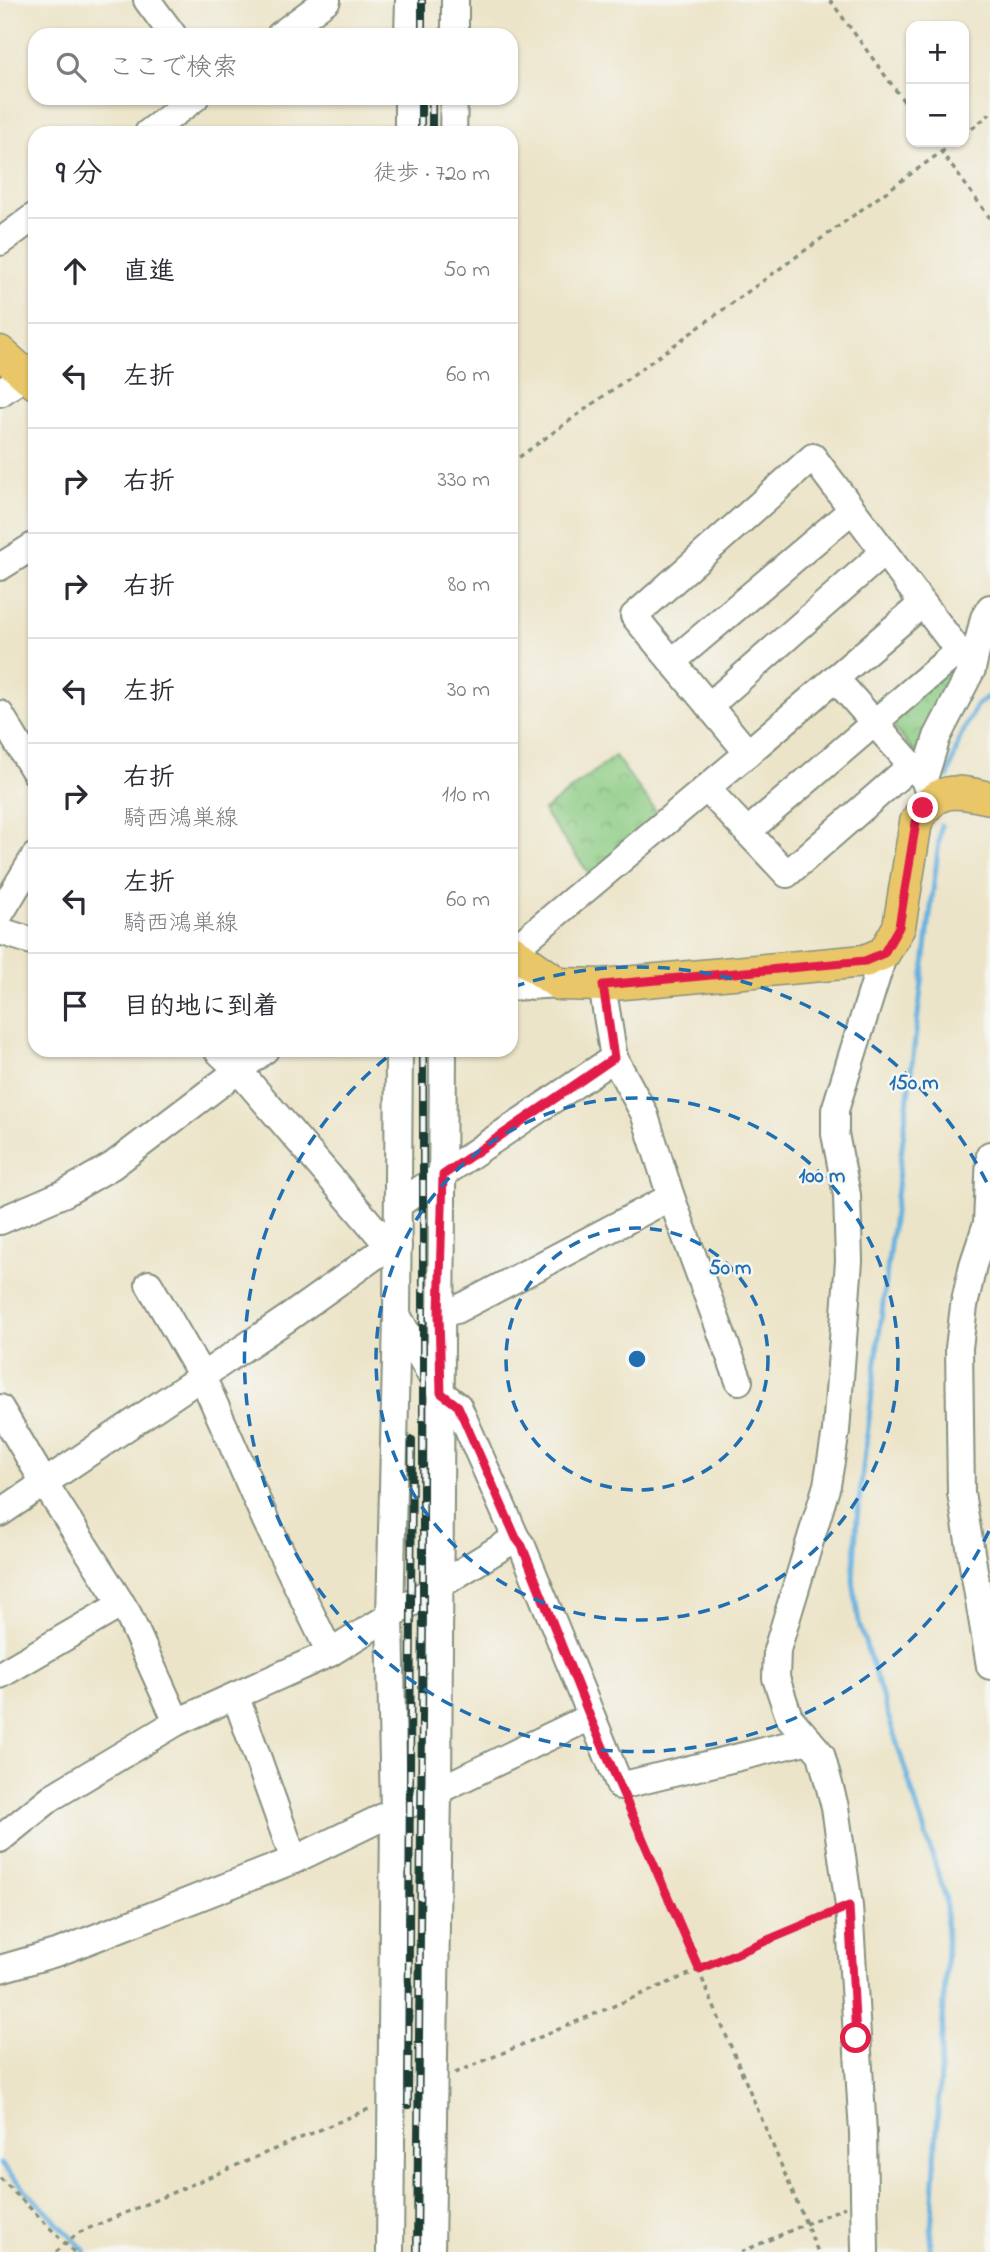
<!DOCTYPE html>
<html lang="ja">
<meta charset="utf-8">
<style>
:root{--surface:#fff;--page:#f7f7f7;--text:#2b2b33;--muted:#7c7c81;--line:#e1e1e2}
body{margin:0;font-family:"Indie Flower","Klee One",sans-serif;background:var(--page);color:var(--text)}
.controls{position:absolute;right:21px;top:21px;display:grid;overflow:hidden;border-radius:14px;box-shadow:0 2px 5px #0004}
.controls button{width:63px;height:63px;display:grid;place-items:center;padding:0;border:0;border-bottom:2px solid var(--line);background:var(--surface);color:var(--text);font:35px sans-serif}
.stop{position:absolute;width:21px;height:21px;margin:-16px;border:5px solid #e11d48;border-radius:50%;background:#fff}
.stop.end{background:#e11d48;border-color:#fff;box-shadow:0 2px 7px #0008}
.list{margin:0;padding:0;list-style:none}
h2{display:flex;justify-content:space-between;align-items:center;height:91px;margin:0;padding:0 28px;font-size:30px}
h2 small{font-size:23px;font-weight:400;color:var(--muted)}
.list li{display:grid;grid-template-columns:46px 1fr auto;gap:21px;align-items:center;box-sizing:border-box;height:105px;padding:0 28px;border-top:2px solid var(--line)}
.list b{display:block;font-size:26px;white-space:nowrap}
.list p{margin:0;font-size:23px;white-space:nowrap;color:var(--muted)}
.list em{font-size:23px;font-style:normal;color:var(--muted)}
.icon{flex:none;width:38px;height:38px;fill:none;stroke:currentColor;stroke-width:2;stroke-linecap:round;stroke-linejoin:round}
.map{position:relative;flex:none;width:990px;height:2252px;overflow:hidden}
.search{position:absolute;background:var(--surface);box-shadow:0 2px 5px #0004;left:28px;top:28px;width:490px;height:77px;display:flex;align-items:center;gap:18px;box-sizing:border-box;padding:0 24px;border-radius:21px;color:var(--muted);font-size:26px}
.panel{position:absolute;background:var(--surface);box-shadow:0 2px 5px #0004;left:28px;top:126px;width:490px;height:931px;border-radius:21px}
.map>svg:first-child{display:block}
.park{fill:url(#park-crowns);stroke:#55845b;stroke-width:2}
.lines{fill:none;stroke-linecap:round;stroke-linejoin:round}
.stream{stroke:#65b0de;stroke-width:5}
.minor-casing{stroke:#86907e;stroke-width:30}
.major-casing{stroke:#86907e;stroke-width:35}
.path{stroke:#86907e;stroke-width:3.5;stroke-dasharray:5 5;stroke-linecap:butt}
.minor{stroke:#fff;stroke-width:26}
.major{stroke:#e9c769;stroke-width:32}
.rail-casing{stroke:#1f3d34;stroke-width:8}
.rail{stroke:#f6f6f2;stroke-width:5;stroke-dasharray:16;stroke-linecap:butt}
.route{stroke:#e11d48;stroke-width:9}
.ring{fill:none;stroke:#1f6fb2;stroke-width:3.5;stroke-dasharray:12 9}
.centre{fill:#1f6fb2;stroke:#f6f6f2;stroke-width:3.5}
.ring-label{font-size:21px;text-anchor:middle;font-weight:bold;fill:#1f6fb2;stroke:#f6f6f2;stroke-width:5;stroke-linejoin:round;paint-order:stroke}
</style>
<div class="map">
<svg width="990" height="2252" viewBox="0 0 990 2252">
<defs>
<pattern id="park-crowns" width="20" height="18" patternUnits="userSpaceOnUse" patternTransform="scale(1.75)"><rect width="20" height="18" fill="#8bcb82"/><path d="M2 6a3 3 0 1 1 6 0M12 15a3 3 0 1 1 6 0" fill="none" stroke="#71a66b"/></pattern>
</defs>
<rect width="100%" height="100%" fill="#f6f6f2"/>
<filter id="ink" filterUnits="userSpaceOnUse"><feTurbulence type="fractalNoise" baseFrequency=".0143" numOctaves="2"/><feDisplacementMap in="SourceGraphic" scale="14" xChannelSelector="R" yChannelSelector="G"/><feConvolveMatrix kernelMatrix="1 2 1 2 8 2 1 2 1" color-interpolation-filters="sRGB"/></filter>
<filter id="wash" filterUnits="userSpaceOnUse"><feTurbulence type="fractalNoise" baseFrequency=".00686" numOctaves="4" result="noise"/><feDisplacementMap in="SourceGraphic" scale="28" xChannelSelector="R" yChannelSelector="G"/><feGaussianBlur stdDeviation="1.57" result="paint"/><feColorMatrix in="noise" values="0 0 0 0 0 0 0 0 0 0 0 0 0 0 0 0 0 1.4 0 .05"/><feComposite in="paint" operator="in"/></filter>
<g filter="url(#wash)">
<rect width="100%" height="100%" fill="#ece4c8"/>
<g class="park">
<polygon points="950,666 960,670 919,757 890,724"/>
<polygon points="615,756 660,817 591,876 543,811"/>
</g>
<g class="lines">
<g class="stream">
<polyline points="948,777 959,740 976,706 990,695"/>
<polyline points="0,2164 86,2252"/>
<polyline points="930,2252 947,1948 946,1899 859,1623 853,1580 857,1518 941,825"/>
</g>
</g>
</g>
<g filter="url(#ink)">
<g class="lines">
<g class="minor-casing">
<g id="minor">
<polyline points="147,0 173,35"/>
<polyline points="280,35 327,0"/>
<polyline points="408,35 409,0"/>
<polyline points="455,35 455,0"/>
<polyline points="148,133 195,98"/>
<polyline points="408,133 408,98"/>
<polyline points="453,133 454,98"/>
<polyline points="0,242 35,216"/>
<polyline points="0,393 26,375"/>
<polyline points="0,567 35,545"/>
<polyline points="672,662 852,510"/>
<polyline points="835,678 923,778"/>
<polyline points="709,706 884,552"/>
<polyline points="0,714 35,772"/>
<polyline points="748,753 922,604"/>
<polyline points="707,789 787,874 912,765"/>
<polyline points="931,800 924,779 937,737 972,669 984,618 990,608"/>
<polyline points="747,832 957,652"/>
<polyline points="0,914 35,856"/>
<polyline points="0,931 35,942"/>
<polyline points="512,951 748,753 634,616 813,457 972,669"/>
<polyline points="511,987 559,984"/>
<polyline points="217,1050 239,1071 389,1246"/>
<polyline points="614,1058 644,1113 671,1197 739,1381"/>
<polyline points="990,1155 987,1223 973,1265 964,1306 959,1348 961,1493 990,1666"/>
<polyline points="399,1204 614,1058 602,985"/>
<polyline points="0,1221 65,1193 112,1166 265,1050"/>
<polyline points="149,1284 202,1376 266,1521 330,1653"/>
<polyline points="439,1314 456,1310 671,1197"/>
<polyline points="398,1317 441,1393 458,1406 516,1538 522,1546 620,1786 809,1740"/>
<polyline points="0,1408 45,1484 128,1614 177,1722"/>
<polyline points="0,1513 288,1318 389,1246 398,1246"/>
<polyline points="0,1675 122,1604"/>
<polyline points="236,1697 294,1860"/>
<polyline points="0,1839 52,1797 177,1722 330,1653 516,1538"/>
<polyline points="0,1969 59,1952 294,1860 590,1717"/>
<polyline points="390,2252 394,1812 390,1617 397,1316 399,1050"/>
<polyline points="431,2252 438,1792 443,1050"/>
<polyline points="865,2252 863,2133 849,1906 835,1807 821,1754 789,1717 776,1678 777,1650 827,1485 836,1431 849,1261 847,1195 835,1134 835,1110 884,953"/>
</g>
</g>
<g class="major-casing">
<g id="major">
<polyline points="0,352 35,383"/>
<path d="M511,950L559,984L602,985L865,961L884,953L899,927L916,822C935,786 955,790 990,798"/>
</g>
</g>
<g class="path">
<polyline points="830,0 911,111"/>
<polyline points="964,135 990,114"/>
<polyline points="934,142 990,218"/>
<polyline points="511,463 955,142"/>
<polyline points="628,1804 818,2252"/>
<polyline points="455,2073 829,1915"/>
<polyline points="0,2178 74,2252"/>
<polyline points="56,2252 78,2233 371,2108"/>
<polyline points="741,2252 845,2207"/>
</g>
<use href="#minor" class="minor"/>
<use href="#major" class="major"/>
<g class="rail-casing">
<g id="rail">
<polyline points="422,35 422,0"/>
<polyline points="432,98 432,133"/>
<polyline points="421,133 421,98"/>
<polyline points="408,2105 412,1440"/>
<polyline points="417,2252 423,1611 423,1050"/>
</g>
</g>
<use href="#rail" class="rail"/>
</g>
</g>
<g class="lines" filter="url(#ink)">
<polyline class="route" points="856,2038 849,1906 699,1969 590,1717 522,1546 516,1538 458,1406 441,1393 439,1314 443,1175 614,1058 603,985 865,961 884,953 899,927 916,822 923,808"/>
</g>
<g class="ring">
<circle cx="637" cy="1359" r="131"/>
<circle cx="637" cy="1359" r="261"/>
<path d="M989 1531A392 392 0 1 1 396 1050M513 987A392 392 0 0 1 989 1187"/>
</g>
<circle cx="637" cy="1359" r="10" class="centre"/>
<g class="ring-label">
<text x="914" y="1089">150 m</text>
<text x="822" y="1182">100 m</text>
<text x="730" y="1274">50 m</text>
</g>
</svg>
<div class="controls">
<button>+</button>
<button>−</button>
</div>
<div class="stop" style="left:856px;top:2038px"></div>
<div class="stop end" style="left:923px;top:808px"></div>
<div class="search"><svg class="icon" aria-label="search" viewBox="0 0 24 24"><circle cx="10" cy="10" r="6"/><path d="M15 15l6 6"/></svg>ここで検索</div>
<section class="panel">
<h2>9 分<small>徒歩 · 720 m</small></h2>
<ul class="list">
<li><svg class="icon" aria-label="ahead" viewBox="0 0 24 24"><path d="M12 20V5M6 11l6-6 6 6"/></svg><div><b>直進</b></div><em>50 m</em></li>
<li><svg class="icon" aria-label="left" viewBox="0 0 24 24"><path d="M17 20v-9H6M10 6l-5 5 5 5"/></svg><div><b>左折</b></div><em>60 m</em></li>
<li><svg class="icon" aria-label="right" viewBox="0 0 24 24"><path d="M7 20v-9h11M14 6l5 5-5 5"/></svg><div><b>右折</b></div><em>330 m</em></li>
<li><svg class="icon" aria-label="right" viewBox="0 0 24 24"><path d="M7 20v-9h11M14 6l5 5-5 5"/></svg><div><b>右折</b></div><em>80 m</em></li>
<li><svg class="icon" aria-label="left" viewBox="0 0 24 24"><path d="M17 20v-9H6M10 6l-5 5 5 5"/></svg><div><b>左折</b></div><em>30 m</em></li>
<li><svg class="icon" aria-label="right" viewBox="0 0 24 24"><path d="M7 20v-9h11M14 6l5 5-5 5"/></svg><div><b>右折</b><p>騎西鴻巣線</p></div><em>110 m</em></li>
<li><svg class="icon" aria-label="left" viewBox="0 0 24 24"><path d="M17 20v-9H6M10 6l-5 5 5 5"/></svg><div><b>左折</b><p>騎西鴻巣線</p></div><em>60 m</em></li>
<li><svg class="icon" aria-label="arrive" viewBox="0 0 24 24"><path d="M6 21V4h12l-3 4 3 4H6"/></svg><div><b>目的地に到着</b></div></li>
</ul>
</section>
</div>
